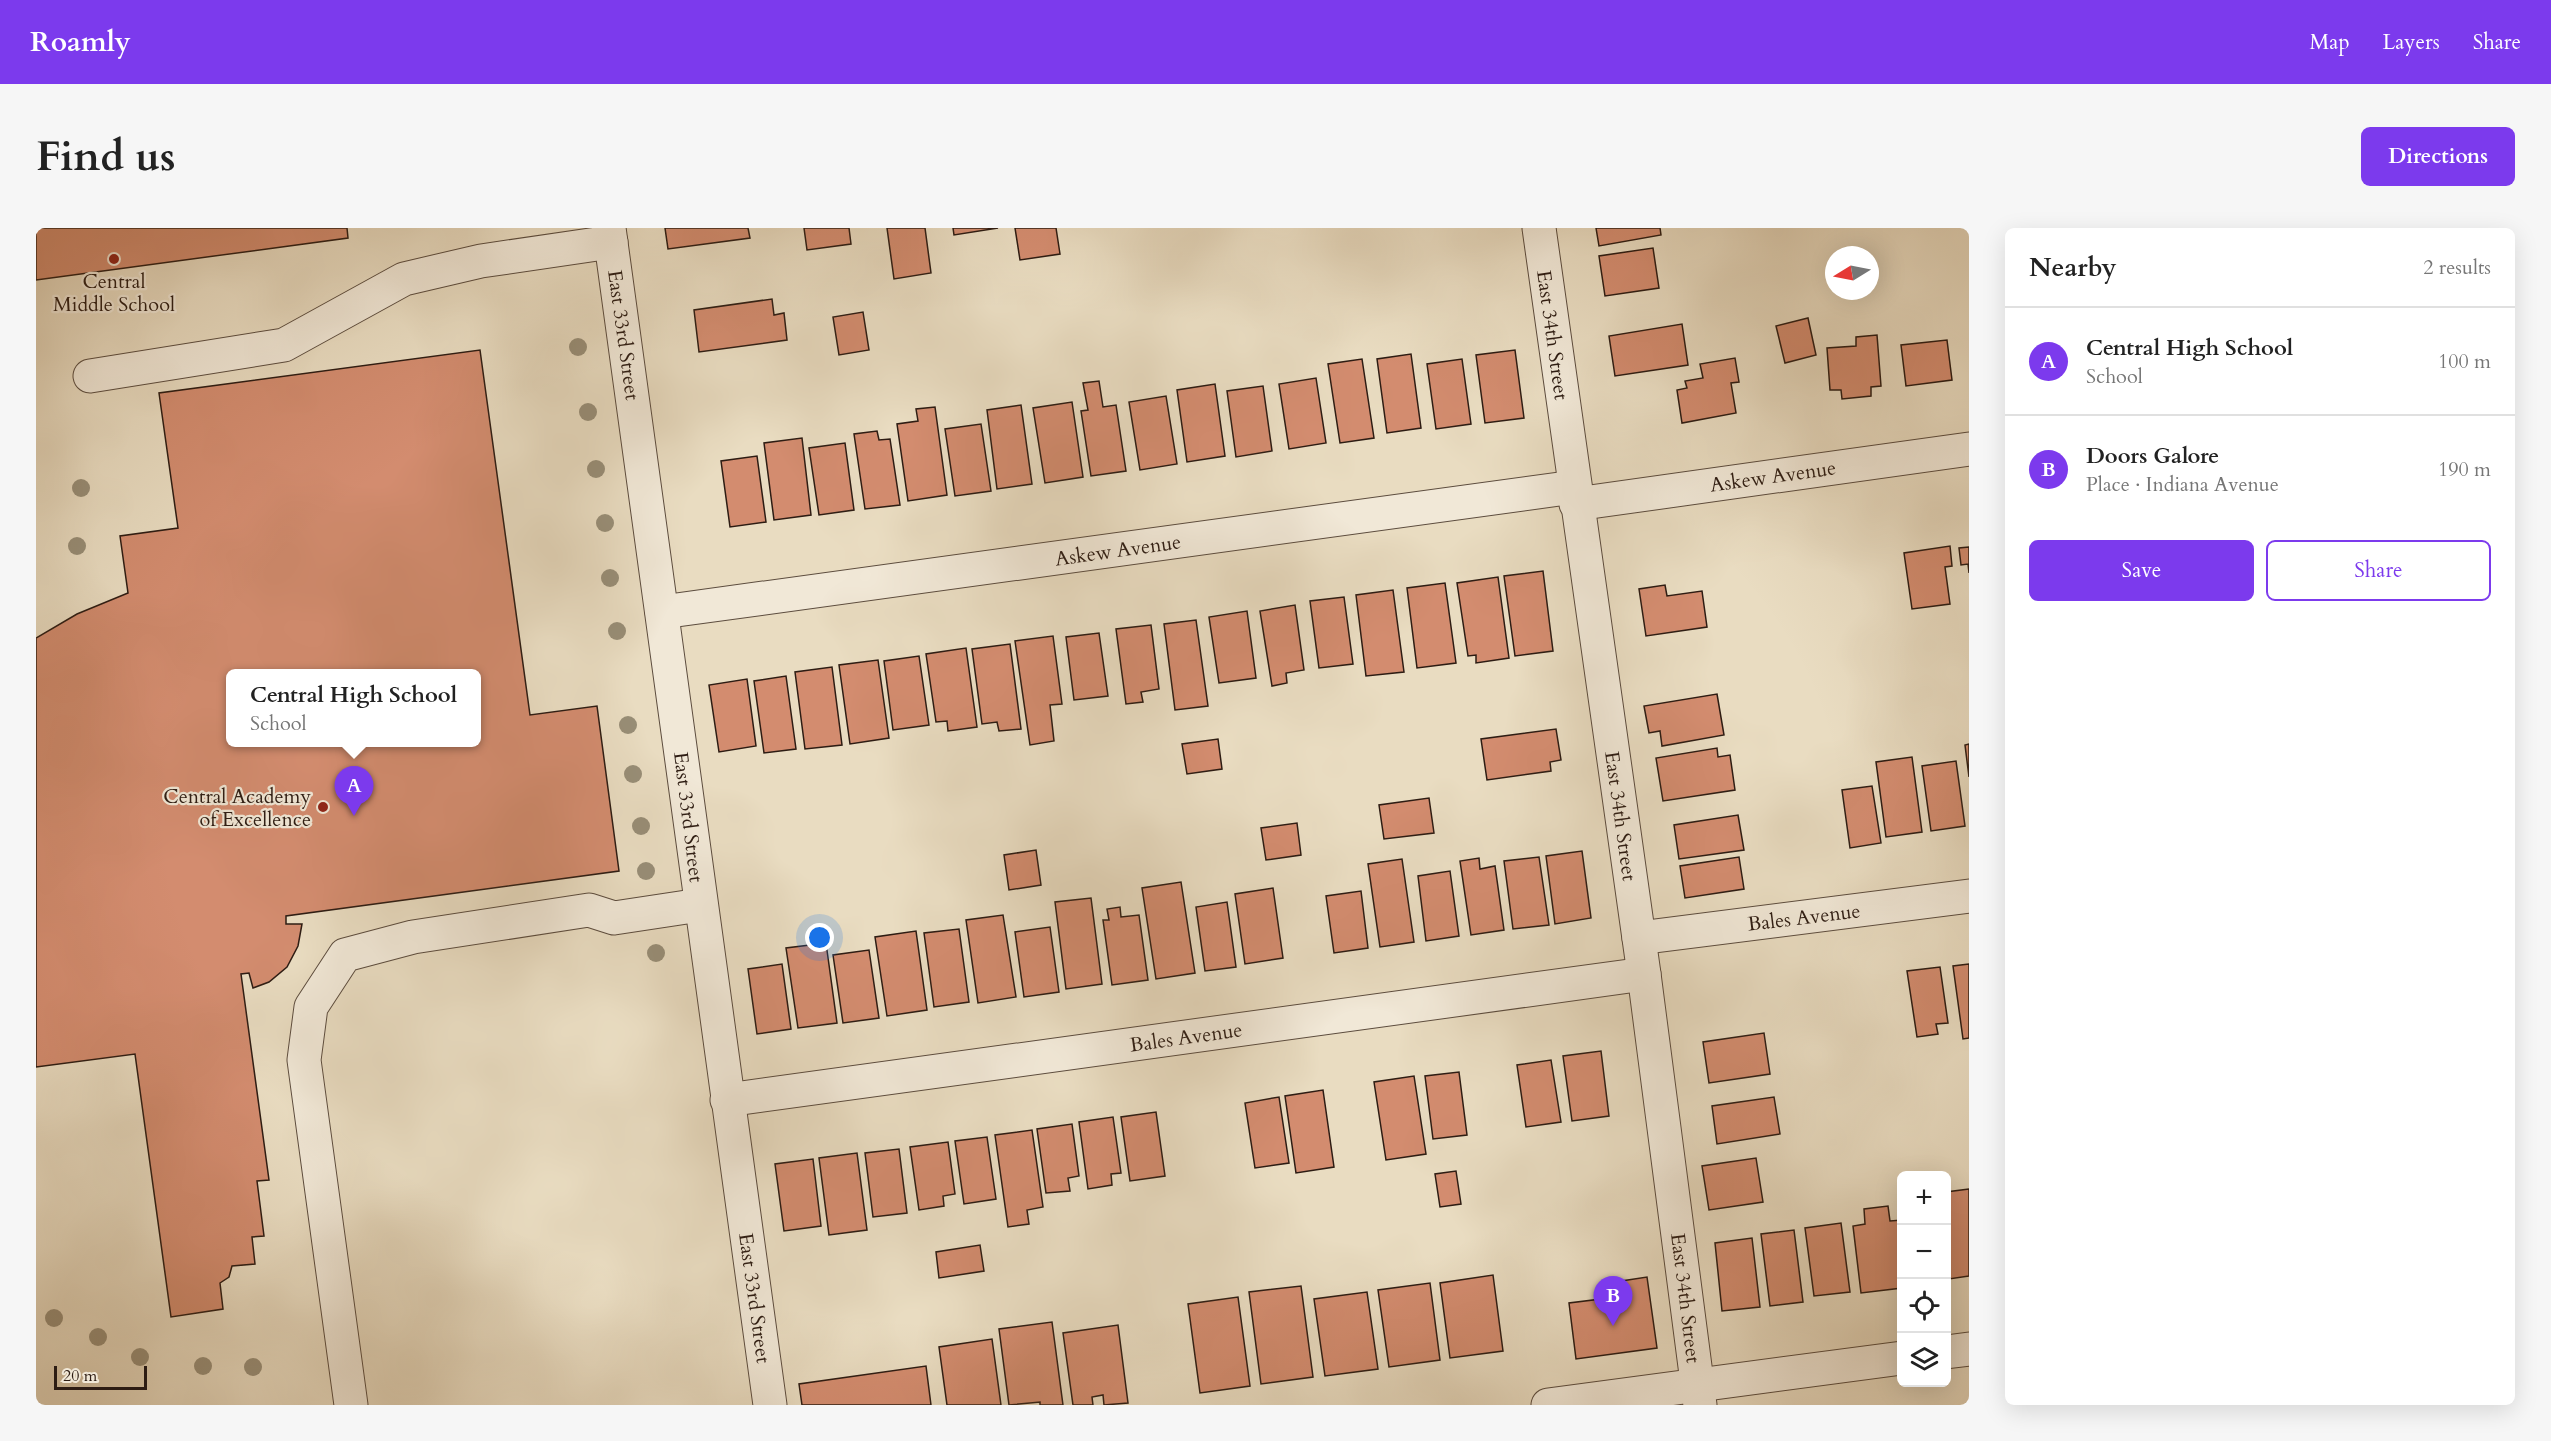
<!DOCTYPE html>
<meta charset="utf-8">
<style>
:root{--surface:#fff;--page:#f6f6f6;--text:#222;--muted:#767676;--line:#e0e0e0;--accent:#7c3aed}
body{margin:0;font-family:Cardo,serif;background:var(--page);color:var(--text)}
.controls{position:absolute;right:18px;bottom:18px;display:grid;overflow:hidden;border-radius:9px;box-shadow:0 6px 24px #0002}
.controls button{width:54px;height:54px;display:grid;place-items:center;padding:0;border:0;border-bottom:2px solid var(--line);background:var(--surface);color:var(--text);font:30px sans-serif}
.compass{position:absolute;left:1789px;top:18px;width:54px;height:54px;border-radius:50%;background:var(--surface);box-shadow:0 6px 24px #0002;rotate:260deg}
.scale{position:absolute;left:18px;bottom:15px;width:93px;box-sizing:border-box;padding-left:6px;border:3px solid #2d1c13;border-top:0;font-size:16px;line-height:21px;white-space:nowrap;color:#2d1c13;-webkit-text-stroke:4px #f1e8d7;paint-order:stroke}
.you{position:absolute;left:784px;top:710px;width:21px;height:21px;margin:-15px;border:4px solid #fff;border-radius:50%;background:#1a73e8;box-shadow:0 0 0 9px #1a73e833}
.badge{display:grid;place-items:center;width:39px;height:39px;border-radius:50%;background:var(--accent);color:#fff;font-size:20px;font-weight:700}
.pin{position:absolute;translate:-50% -50px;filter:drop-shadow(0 2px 3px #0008)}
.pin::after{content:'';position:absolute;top:32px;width:21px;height:18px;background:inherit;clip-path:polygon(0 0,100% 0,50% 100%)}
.popup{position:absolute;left:190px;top:441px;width:255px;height:78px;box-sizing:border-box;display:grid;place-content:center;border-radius:9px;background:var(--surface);filter:drop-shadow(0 2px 4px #0005);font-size:20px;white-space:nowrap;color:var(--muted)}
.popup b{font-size:22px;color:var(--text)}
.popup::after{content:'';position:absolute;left:50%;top:100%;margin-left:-12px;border:12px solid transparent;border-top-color:var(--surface)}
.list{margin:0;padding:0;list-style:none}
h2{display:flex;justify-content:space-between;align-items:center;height:78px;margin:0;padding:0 24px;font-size:26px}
h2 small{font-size:20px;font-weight:400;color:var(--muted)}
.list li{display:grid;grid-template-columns:39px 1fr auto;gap:18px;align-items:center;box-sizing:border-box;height:108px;padding:0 24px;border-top:2px solid var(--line)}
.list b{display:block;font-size:22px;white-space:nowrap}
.list p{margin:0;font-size:20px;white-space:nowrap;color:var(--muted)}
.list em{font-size:20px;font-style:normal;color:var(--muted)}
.actions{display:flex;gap:12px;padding:18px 24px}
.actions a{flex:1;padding:14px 0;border:2px solid var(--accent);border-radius:9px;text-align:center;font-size:21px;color:var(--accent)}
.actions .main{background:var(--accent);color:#fff}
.icon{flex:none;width:33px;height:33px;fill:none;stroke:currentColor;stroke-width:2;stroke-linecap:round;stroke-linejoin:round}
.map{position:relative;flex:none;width:1933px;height:1177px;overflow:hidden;border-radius:9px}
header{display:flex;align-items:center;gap:36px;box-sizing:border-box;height:84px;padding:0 30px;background:var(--accent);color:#fff}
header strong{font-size:28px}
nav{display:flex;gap:33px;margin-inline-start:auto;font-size:21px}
.intro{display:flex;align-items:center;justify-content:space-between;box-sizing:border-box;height:144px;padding:0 36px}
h1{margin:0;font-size:42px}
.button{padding:15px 27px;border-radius:9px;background:var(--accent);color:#fff;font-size:21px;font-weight:700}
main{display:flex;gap:36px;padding:0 36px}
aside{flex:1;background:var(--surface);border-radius:9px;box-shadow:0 6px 24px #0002}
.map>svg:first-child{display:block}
.building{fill:#d38c6f;stroke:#2d1c13;stroke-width:1.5;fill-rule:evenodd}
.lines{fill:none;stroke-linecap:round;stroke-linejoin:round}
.minor-casing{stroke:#5c4c3e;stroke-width:35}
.minor{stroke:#f1e8d7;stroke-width:33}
.tree{fill:#988e77}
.poi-dot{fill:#8f2418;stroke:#f1e8d7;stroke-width:2}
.labels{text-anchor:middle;stroke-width:4.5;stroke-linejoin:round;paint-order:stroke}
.poi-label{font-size:20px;fill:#2d1c13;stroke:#f1e8d7}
.street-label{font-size:20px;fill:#2d1c13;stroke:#f1e8d7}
</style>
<header>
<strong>Roamly</strong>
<nav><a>Map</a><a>Layers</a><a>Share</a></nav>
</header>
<div class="intro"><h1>Find us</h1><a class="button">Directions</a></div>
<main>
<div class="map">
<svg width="1933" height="1177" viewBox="0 0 1933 1177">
<rect width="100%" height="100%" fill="#e9dcc1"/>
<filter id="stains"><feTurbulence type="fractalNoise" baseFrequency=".00333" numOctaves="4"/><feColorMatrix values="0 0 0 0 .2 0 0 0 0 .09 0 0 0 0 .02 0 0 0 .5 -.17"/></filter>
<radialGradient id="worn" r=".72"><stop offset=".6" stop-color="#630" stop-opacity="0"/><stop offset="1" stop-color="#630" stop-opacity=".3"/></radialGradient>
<g class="building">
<polygon points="0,0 311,0 312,10 0,52"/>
<polygon points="629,0 712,0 714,10 632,21"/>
<polygon points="768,0 813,0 815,16 771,22"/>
<polygon points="851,0 889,0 895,45 858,51"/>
<polygon points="917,0 962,0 918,7"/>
<polygon points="979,0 1020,0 1024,26 984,32"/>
<polygon points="1560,0 1624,0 1625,7 1563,18"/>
<polygon points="1617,20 1623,60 1569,68 1563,28"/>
<polygon points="736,71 738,87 748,85 751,112 663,124 658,82"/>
<polygon points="827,84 833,122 803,127 797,89"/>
<polygon points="1772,90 1780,127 1749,135 1740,98"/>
<polygon points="1646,96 1652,137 1579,148 1573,108"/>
<polygon points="1841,107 1845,158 1835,159 1835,168 1806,171 1805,162 1794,162 1791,120 1820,118 1820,109"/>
<polygon points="1911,112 1916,152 1870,158 1865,117"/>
<path d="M444,122L494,487L561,478L583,643L250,688V696H266L262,718L251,739L233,754L217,760L213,745L205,746L233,952L221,953L228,1008L216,1009L219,1036L196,1038L193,1049L184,1055L187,1081L135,1089L99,826L0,839V410L41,386L92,365L84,308L142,300L123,165ZM195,446H441V514H195Z"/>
<polygon points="1479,122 1488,190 1449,195 1440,127"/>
<polygon points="1375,126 1385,200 1351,205 1341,131"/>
<polygon points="1699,130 1703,154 1695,155 1700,185 1646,195 1641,162 1651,160 1649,153 1667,150 1664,136"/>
<polygon points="1326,131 1338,210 1304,215 1292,136"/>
<polygon points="1426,131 1435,196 1400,201 1391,136"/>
<polygon points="1280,150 1290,215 1253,221 1243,156"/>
<polygon points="1063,153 1067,179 1080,177 1090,243 1055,248 1045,183 1052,182 1047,155"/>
<polygon points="1179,156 1189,228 1151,234 1141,162"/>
<polygon points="1227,158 1236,223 1200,229 1191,163"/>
<polygon points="1130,168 1141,236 1104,242 1093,174"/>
<polygon points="1036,174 1047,249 1009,255 997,180"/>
<polygon points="985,177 996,256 961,261 951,182"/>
<polygon points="899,179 911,267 872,273 861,196 882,193 880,181"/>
<polygon points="945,196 955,263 919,268 909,201"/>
<polygon points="841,203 843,212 854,211 864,277 829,281 818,206"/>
<polygon points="766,210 775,287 738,292 728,215"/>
<polygon points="809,215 818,282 783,287 773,220"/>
<polygon points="721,228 730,294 694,299 685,233"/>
<polygon points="1914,318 1916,338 1909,339 1914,376 1876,381 1868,325"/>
<polygon points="1933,319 1933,345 1932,336 1925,337 1923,320"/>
<polygon points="1507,343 1517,423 1479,428 1468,348"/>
<polygon points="1462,349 1473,430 1440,435 1440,427 1432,428 1421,355"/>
<polygon points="1409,355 1420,435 1381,440 1371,360"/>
<polygon points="1629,357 1631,368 1666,363 1671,399 1610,408 1603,361"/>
<polygon points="1357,362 1368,444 1330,448 1320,367"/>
<polygon points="1308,369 1317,436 1283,440 1274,373"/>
<polygon points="1259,377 1268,442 1250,445 1251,455 1236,458 1224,383"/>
<polygon points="1211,383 1220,450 1183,455 1173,389"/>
<polygon points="1160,392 1172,478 1139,482 1128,396"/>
<polygon points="1115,397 1123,461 1105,464 1107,474 1090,476 1080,401"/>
<polygon points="1063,405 1072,468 1038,472 1030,409"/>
<polygon points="1017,408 1026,476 1014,477 1018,513 994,517 979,413"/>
<polygon points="974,416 985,501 963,503 961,494 946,496 936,421"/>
<polygon points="930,420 941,499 912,503 911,493 900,494 890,426"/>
<polygon points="883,428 893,497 857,502 848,433"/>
<polygon points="842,432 853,510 814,516 803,437"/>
<polygon points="796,439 806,517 769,521 759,444"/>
<polygon points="750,448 760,521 728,525 718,453"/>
<polygon points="711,451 720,518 683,524 673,457"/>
<polygon points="1681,466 1688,507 1626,518 1624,503 1613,505 1608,478"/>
<polygon points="1520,501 1525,532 1514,534 1515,543 1451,552 1445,511"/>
<polygon points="1182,511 1186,541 1151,546 1146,516"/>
<polygon points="1933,516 1933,549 1929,517"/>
<polygon points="1681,520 1682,529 1694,527 1699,562 1627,573 1620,530"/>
<polygon points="1876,529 1886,604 1850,609 1840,534"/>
<polygon points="1920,533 1929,598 1895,603 1886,538"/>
<polygon points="1836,558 1845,615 1814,620 1806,562"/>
<polygon points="1393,570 1398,605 1348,611 1343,577"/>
<polygon points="1702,587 1708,622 1643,631 1638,597"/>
<polygon points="1261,595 1265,627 1230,632 1225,600"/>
<polygon points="1000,622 1005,657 973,662 968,627"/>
<polygon points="1546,623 1555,690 1519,696 1510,628"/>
<polygon points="1503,629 1513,697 1477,701 1468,633"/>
<polygon points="1703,629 1708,661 1649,670 1644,638"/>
<polygon points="1443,630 1444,641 1459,638 1468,702 1435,707 1424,633"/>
<polygon points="1366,631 1378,714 1344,719 1332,636"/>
<polygon points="1414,643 1423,708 1390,713 1382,648"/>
<polygon points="1145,654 1159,745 1120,751 1106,660"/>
<polygon points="1237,660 1247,730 1209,736 1199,666"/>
<polygon points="1325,663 1332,720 1298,725 1290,668"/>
<polygon points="1055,670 1066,756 1030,761 1019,674"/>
<polygon points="1191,674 1200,739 1169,743 1160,679"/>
<polygon points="1084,679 1085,689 1103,687 1112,752 1076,757 1067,692 1073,692 1071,681"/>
<polygon points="967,687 980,769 942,775 930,692"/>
<polygon points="1014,699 1023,764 988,769 979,704"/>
<polygon points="923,701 933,774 898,779 888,705"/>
<polygon points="880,703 891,782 851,788 839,709"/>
<polygon points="790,715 801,795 762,800 750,720"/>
<polygon points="833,722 843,790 807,795 797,727"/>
<polygon points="746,736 755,801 721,806 712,741"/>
<polygon points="1933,736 1933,810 1927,811 1917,738"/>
<polygon points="1904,739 1912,795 1900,796 1902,806 1881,809 1871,743"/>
<polygon points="1728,805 1734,846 1673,855 1667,814"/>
<polygon points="1565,823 1573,888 1536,893 1527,828"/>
<polygon points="1515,832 1525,894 1490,899 1481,837"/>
<polygon points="1423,844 1431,907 1397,911 1389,848"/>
<polygon points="1378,848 1390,926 1350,932 1338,854"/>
<polygon points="1287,862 1298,939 1260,945 1249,868"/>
<polygon points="1243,869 1253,935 1219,940 1209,875"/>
<polygon points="1738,869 1744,906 1681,916 1676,878"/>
<polygon points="1120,884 1129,948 1094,953 1085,889"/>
<polygon points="1077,889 1085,945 1075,946 1076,957 1052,961 1043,894"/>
<polygon points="1036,896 1043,948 1032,950 1034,963 1010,965 1001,901"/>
<polygon points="996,902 1007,979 991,982 993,996 972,999 959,907"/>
<polygon points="951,909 960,971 928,976 919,913"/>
<polygon points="912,914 919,966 907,968 908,978 883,982 874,919"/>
<polygon points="863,921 871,985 837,989 829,925"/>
<polygon points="821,925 831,1002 793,1007 783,930"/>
<polygon points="1720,930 1727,974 1673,982 1666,938"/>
<polygon points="777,931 785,998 748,1003 739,936"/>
<polygon points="1420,943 1425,976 1404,979 1399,946"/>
<polygon points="1933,961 1933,1048 1913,1051 1910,964"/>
<polygon points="1852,978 1854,993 1866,992 1866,1060 1825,1065 1817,998 1829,996 1828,981"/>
<polygon points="1805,995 1814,1064 1778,1068 1769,1000"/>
<polygon points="1758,1002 1767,1074 1734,1078 1725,1006"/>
<polygon points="1716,1010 1724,1079 1686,1083 1679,1015"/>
<polygon points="944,1017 948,1043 903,1050 900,1024"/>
<polygon points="1457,1047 1467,1123 1414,1130 1404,1055"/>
<polygon points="1611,1049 1621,1120 1540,1131 1533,1075 1581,1069 1579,1054"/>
<polygon points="1394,1055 1404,1132 1353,1139 1342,1062"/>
<polygon points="1265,1058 1277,1149 1225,1156 1213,1064"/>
<polygon points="1331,1064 1342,1141 1289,1148 1278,1071"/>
<polygon points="1202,1069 1214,1158 1164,1165 1152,1076"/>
<polygon points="1016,1094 1027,1177 1004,1177 1004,1174 973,1177 963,1101"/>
<polygon points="1082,1097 1092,1175 1068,1177 1067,1167 1056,1169 1057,1177 1037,1177 1027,1105"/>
<polygon points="956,1111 965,1177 911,1177 903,1119"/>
<polygon points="890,1138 895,1177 766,1177 763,1156"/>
</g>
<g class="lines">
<g class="minor-casing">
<g id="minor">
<polyline points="573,0 734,1177"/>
<polyline points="1503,0 1608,746 1664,1177"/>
<polyline points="54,148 248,117 368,51 445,33 575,14"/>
<polyline points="1540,276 1933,221"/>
<polyline points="626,384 1538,259"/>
<polyline points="1603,710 1933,668"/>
<polyline points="691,872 1608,746"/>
<polyline points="1910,1124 1933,1121"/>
<polyline points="315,1177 268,832 275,779 309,727 377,709 553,682 578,690 664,677"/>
<polyline points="1512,1177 1866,1130"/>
</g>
</g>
<use href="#minor" class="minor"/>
</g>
<g class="tree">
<circle cx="542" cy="119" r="9"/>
<circle cx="552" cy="184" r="9"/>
<circle cx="560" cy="241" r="9"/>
<circle cx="45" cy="260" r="9"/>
<circle cx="569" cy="295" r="9"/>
<circle cx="41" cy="318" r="9"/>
<circle cx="574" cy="350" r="9"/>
<circle cx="581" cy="403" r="9"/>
<circle cx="592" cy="497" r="9"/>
<circle cx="597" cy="546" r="9"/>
<circle cx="605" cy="598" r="9"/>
<circle cx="610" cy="643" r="9"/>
<circle cx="620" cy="725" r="9"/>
<circle cx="18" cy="1090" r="9"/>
<circle cx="62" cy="1109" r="9"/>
<circle cx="104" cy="1129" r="9"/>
<circle cx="167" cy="1138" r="9"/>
<circle cx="217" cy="1139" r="9"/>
</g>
<g class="poi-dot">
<circle cx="78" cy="31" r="6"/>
<circle cx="287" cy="579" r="6"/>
</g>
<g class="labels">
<g class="poi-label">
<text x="78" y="60">Central<tspan x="78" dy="23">Middle School</tspan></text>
<text x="275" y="575" text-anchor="end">Central Academy<tspan x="275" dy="23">of Excellence</tspan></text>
</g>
<g class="street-label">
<text transform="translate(588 107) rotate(82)" y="7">East 33rd Street</text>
<text transform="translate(1517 107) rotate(82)" y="7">East 34th Street</text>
<text transform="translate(1737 248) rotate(-8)" y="7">Askew Avenue</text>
<text transform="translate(1082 322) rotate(-8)" y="7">Askew Avenue</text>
<text transform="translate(1585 588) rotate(82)" y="7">East 34th Street</text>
<text transform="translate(653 589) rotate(83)" y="7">East 33rd Street</text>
<text transform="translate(1768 689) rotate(-7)" y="7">Bales Avenue</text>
<text transform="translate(1150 809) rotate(-8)" y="7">Bales Avenue</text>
<text transform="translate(719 1070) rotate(82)" y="7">East 33rd Street</text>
<text transform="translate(1650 1070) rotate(83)" y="7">East 34th Street</text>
</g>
</g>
<rect width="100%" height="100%" filter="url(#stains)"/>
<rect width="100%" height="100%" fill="url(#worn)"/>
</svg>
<div class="controls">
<button>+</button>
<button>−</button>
<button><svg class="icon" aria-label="locate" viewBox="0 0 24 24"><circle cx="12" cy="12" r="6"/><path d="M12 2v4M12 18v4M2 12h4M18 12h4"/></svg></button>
<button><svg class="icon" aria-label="layers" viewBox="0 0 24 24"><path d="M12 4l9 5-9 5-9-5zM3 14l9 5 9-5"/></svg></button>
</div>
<svg class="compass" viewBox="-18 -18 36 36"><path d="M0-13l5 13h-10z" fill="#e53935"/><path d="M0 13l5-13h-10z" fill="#767676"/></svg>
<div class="scale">20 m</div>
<div class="you"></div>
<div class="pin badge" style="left:318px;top:588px">A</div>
<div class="popup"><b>Central High School</b>School</div>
<div class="pin badge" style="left:1577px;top:1098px">B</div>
</div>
<aside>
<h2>Nearby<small>2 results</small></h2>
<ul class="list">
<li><span class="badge">A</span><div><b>Central High School</b><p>School</p></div><em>100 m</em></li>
<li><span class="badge">B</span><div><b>Doors Galore</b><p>Place · Indiana Avenue</p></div><em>190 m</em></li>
</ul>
<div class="actions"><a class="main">Save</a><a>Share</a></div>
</aside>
</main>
